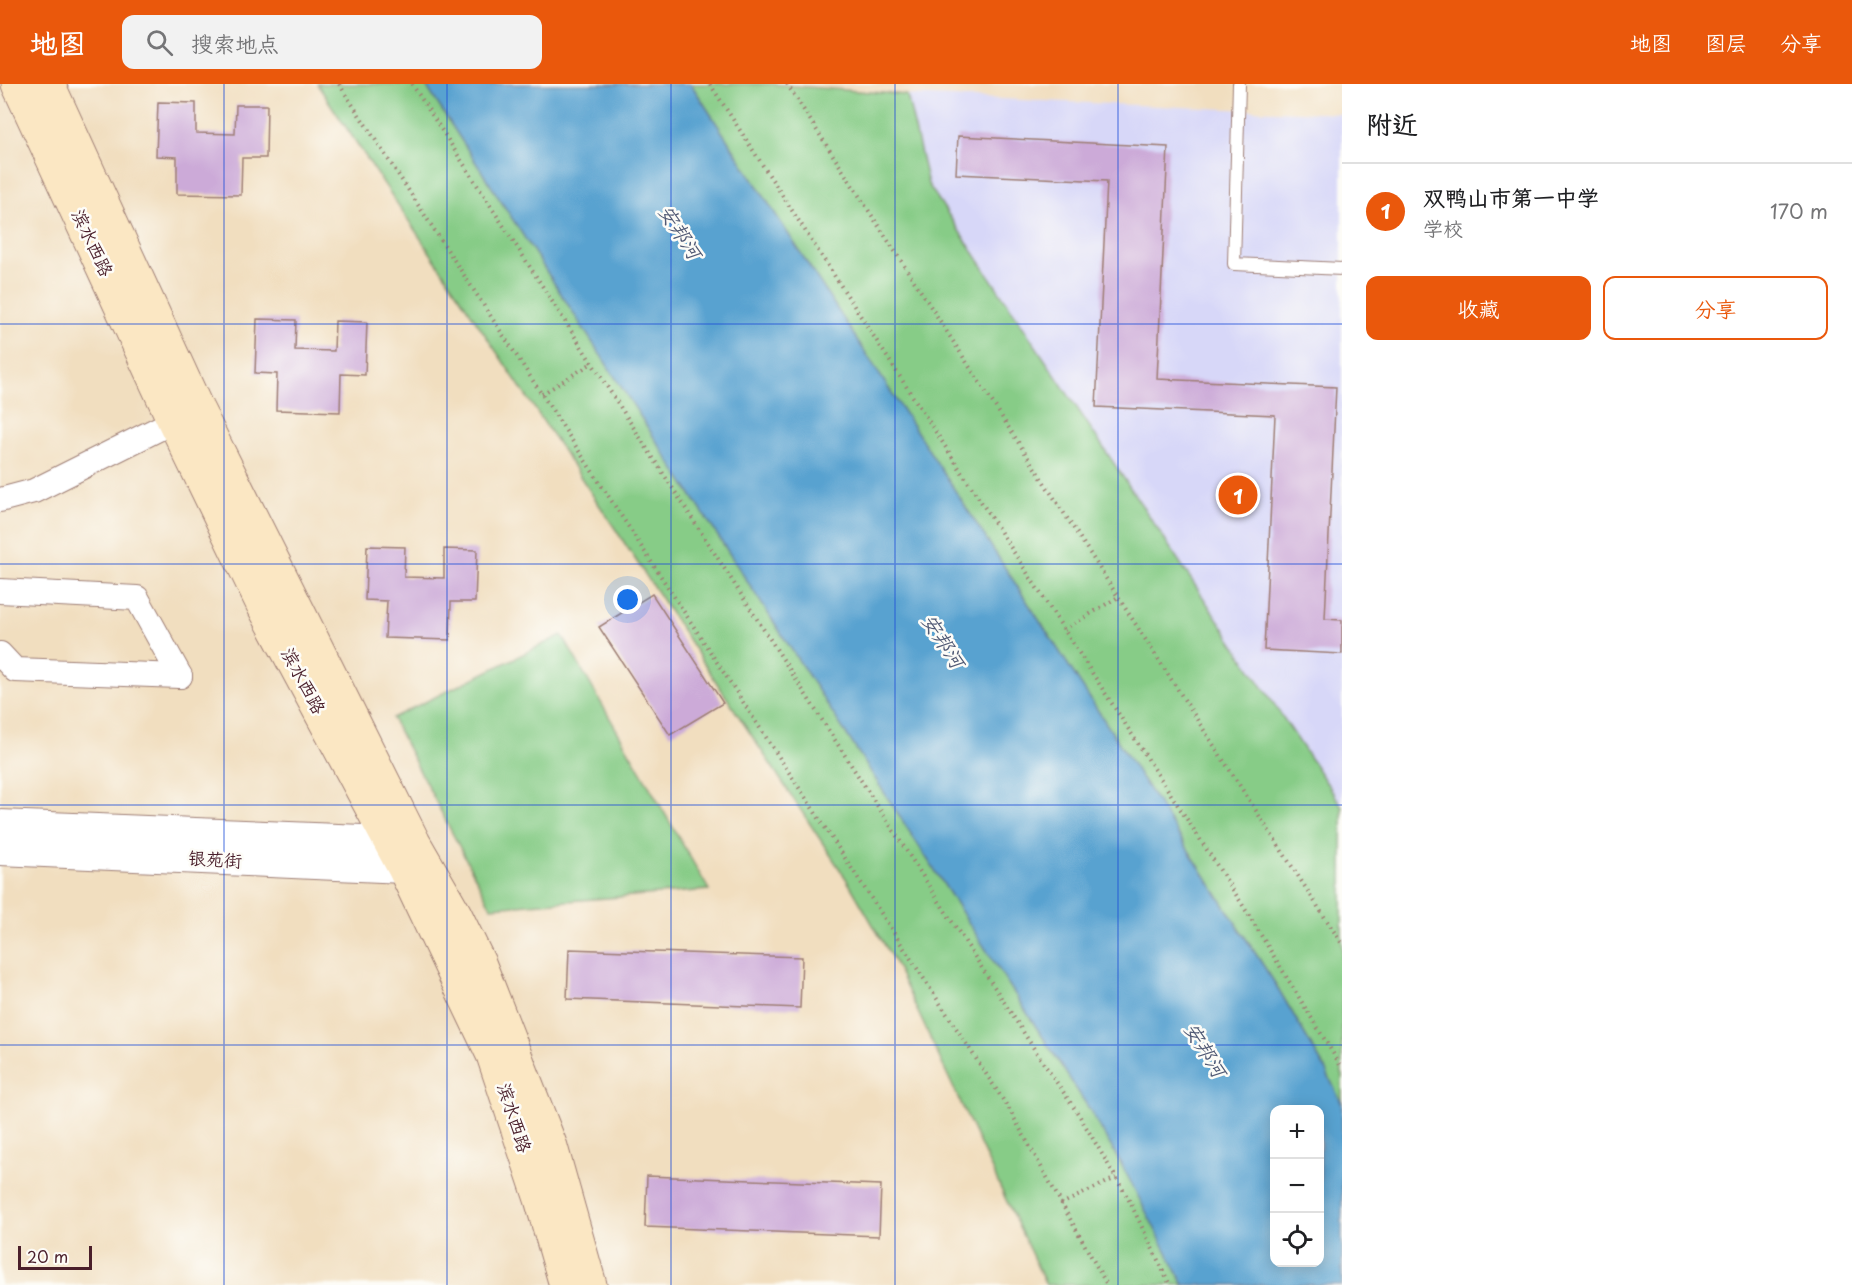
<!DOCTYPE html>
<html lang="zh">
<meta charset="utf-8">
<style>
:root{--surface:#fff;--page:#f2f2f2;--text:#202124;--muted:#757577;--line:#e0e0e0;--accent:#ea580c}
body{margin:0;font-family:"Playpen Sans","LXGW WenKai TC",sans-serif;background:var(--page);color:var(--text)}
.controls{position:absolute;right:18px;bottom:18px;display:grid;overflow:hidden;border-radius:12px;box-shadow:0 3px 15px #0003}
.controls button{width:54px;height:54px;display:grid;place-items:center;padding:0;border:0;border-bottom:2px solid var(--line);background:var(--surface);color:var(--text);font:30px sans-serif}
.scale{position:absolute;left:18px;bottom:15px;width:74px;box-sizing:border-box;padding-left:6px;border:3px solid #4a1f2b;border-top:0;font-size:16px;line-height:21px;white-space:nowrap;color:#4a1f2b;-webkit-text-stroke:4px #fdfcf7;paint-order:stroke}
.you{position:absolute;left:628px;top:516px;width:21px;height:21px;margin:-15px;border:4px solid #fff;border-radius:50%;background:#1a73e8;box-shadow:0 0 0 9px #1a73e833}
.badge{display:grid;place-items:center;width:39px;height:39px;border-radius:50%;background:var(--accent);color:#fff;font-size:20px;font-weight:700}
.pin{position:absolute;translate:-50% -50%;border:3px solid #fff;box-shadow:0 2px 6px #0006}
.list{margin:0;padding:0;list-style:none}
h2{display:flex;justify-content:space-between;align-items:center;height:78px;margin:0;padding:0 24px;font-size:26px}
h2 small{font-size:20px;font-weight:400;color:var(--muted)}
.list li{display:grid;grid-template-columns:39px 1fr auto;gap:18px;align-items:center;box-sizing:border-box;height:96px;padding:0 24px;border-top:2px solid var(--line)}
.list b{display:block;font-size:22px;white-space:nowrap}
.list p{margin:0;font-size:20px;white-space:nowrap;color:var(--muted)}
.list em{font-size:20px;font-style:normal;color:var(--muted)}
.actions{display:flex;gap:12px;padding:18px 24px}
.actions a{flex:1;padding:14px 0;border:2px solid var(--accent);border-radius:12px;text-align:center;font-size:21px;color:var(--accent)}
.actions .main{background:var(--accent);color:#fff}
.icon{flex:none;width:33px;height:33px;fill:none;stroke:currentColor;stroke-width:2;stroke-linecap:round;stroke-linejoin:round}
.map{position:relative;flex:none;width:1342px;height:1201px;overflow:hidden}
header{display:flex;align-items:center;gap:36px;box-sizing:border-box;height:84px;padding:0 30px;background:var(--accent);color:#fff}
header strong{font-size:28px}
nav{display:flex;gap:33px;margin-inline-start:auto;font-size:21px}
.search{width:420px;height:54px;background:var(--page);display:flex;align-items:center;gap:15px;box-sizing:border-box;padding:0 21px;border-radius:12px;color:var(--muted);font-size:22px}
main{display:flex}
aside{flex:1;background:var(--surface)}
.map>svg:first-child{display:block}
.built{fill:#d7d7f8}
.green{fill:#87cc87;stroke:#687659;stroke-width:1.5}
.water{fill:#59a2d0;stroke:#52607e;stroke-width:1.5;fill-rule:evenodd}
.building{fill:#ccaad8}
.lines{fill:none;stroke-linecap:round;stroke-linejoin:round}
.service-casing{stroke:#9e7e75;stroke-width:14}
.minor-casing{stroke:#9e7e75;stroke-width:26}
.tertiary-casing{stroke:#9e7e75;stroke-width:32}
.secondary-casing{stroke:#9e7e75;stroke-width:35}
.path{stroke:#9e7e75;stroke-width:4;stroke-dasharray:1.5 4.5;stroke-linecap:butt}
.service{stroke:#fff;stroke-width:12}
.minor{stroke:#fff;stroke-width:24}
.tertiary{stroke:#fff;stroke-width:30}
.secondary{stroke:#fbe7c3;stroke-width:33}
.grid{fill:none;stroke:#1d4ed8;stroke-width:1.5;stroke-opacity:0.55}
.labels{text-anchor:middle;stroke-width:5;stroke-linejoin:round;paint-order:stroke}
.street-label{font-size:18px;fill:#4a1f2b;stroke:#fdfcf7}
.water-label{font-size:20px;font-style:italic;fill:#515a75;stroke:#fdfcf7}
</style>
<header>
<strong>地图</strong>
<div class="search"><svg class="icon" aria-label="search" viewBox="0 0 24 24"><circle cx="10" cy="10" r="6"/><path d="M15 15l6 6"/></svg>搜索地点</div>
<nav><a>地图</a><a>图层</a><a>分享</a></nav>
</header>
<main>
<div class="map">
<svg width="1342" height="1201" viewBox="0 0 1342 1201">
<rect width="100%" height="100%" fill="#fdfcf7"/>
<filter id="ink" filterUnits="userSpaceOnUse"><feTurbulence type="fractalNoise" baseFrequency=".0167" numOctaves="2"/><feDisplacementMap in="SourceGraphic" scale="12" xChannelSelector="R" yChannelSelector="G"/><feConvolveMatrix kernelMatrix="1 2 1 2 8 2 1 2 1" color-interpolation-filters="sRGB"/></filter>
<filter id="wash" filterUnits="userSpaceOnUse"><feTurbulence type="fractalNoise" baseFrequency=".008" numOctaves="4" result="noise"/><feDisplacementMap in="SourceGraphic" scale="24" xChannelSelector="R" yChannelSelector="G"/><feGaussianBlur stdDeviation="1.35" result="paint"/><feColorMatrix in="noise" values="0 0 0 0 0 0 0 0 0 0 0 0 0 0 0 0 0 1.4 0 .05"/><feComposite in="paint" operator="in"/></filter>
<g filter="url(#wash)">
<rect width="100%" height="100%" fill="#f1debf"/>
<polygon class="built" points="907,11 1342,30 1342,722 928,99"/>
<g class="green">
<polygon points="317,0 425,0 1090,1026 1123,1083 1184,1201 1046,1201 894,877 847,796 608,434"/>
<polygon points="691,0 771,0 907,11 928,100 1342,722 1342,1020 1324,983 1276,901"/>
<polygon points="562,551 709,806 491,823 392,634"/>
</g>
<path class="water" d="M425,0H691L1276,901L1324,983L1342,1020V1201H1184L1123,1083L1090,1026ZM1274,1026H1320V1178H1274Z"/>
<g id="blocks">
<g class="building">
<polygon points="158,18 196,19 196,49 235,50 236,21 267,21 266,74 242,74 241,111 177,110 177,73 156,72"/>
<polygon points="958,52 1168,63 1157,295 1336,303 1325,535 1342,536 1342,570 1264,566 1275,331 1096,323 1107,97 956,90"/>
<polygon points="257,235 296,236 295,266 334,267 335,237 367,238 365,291 341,290 340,328 276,326 277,290 255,289"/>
<polygon points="367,462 405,463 404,493 444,494 444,465 477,466 475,518 451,518 450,556 385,554 387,517 365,516"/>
<polygon points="652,510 723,619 670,651 599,543"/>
<polygon points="569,865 802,873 800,924 567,915"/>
<polygon points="647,1092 881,1101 879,1152 645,1143"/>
</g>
</g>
</g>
<g filter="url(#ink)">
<use href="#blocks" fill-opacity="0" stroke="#9e7e75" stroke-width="1.5"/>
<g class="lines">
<g class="service-casing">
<polyline id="service" points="1239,0 1234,180 1342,185"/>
</g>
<g class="minor-casing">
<g id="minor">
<polyline points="0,416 34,407 188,330"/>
<polyline points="0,507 137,514 180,592"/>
<polyline points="0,570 15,586 180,592"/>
</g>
</g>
<g class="tertiary-casing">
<g id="tertiary">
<polyline points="0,741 411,758"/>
<polyline points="0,766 426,785"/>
</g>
</g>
<g class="secondary-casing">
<g id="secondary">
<polyline points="18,0 174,337 263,521 404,784 493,971 541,1115 566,1201"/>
<polyline points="48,0 197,325 414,759 455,830 479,879 551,1063 590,1201"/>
</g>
</g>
<g class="path">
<polyline points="339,0 1009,1025 1107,1201"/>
<polyline points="412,0 1040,974 1079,1031 1128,1114 1170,1201"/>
<polyline points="710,0 1242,820 1342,984"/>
<polyline points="787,0 1342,860"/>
<polyline points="542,310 592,279"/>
<polyline points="1064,546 1118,513"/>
<polyline points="1061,1120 1116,1094"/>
</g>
<use href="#service" class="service"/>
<use href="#minor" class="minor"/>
<use href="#tertiary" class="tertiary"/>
<use href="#secondary" class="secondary"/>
</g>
</g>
<path class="grid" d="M224,0V1201M447,0V1201M671,0V1201M895,0V1201M1118,0V1201M0,240H1342M0,480H1342M0,721H1342M0,961H1342"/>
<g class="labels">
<g class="street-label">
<text transform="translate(92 159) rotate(65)" y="6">滨水西路</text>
<text transform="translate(303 597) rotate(62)" y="6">滨水西路</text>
<text transform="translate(215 776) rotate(3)" y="6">银苑街</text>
<text transform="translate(514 1034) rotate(72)" y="6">滨水西路</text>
</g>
<g class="water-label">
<text transform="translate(680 148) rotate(57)" y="7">安邦河</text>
<text transform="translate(943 557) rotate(57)" y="7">安邦河</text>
<text transform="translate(1205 966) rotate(58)" y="7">安邦河</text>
</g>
</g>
</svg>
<div class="controls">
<button>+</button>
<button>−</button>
<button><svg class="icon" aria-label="locate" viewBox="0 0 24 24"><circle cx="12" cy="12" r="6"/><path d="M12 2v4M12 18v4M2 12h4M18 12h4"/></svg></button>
</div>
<div class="scale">20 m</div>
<div class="you"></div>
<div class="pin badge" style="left:1238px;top:411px">1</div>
</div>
<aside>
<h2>附近<small></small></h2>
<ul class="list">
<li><span class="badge">1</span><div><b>双鸭山市第一中学</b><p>学校</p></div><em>170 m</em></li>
</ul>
<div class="actions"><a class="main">收藏</a><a>分享</a></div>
</aside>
</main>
